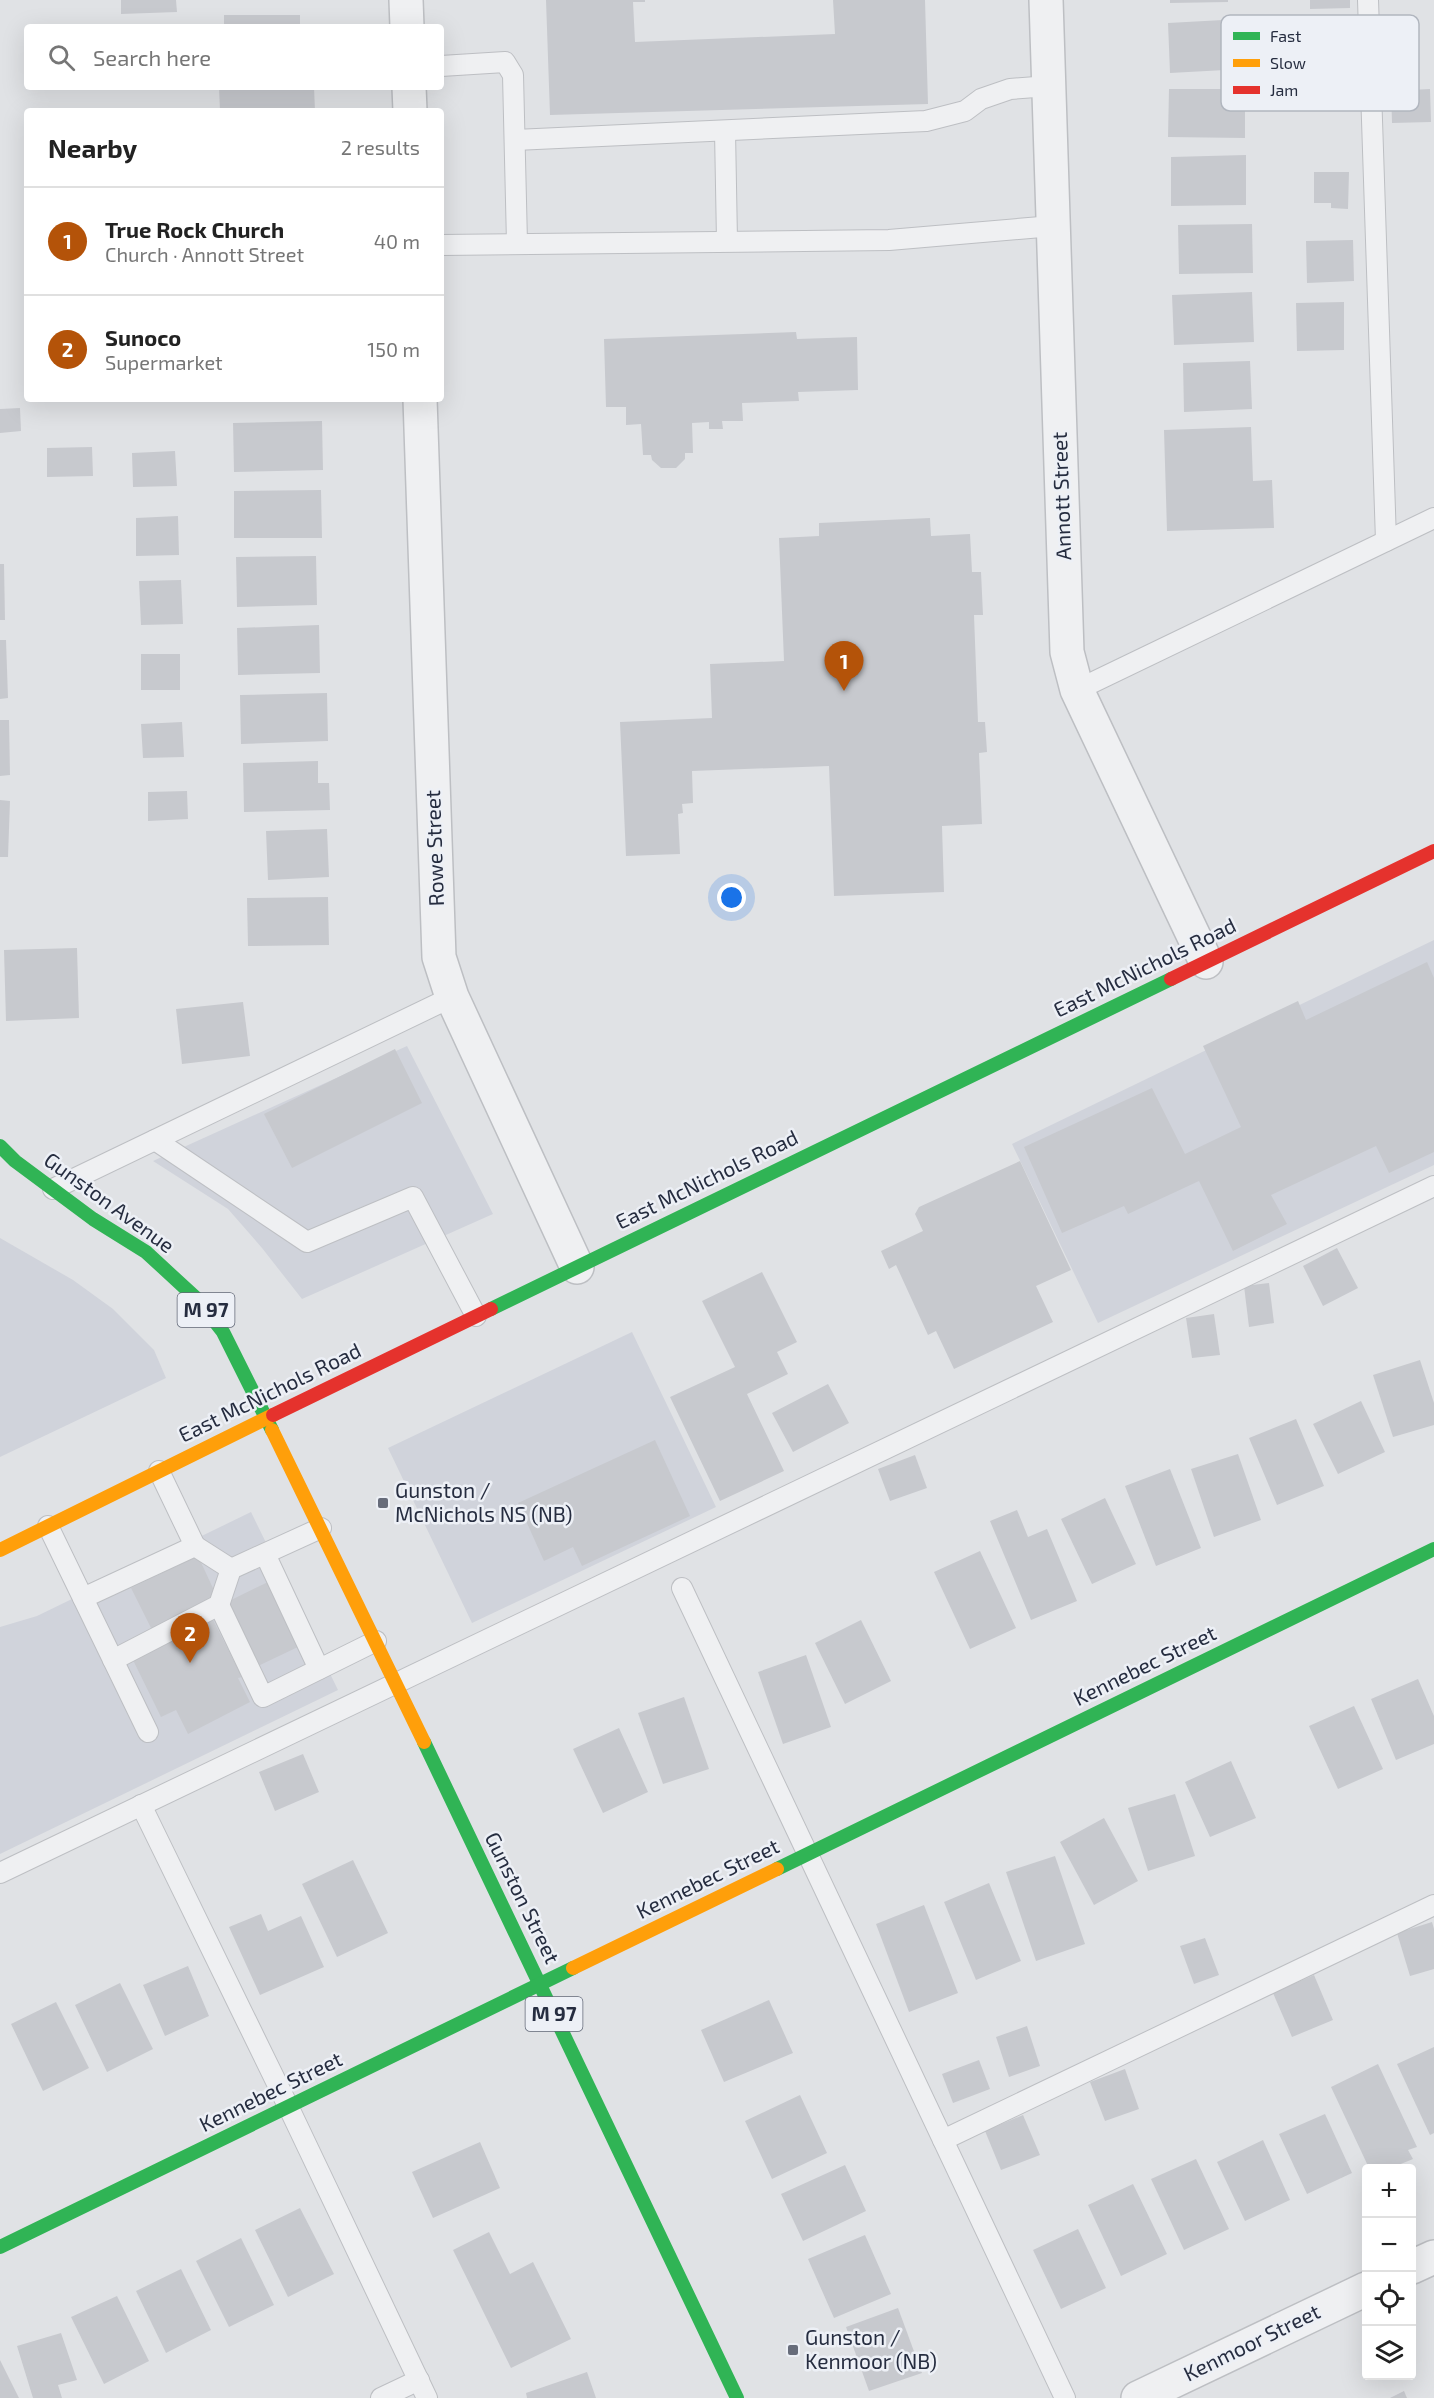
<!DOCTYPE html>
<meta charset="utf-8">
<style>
:root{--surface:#fff;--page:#f6f6f6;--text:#222;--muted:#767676;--line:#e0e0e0;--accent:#b45309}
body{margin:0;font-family:"Exo 2",sans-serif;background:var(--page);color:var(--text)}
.controls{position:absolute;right:18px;bottom:18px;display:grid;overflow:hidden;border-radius:6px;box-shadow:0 6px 24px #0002}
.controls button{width:54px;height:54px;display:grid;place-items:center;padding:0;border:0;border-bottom:2px solid var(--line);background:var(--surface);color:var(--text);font:30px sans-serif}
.you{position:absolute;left:732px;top:898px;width:21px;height:21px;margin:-15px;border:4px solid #fff;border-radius:50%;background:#1a73e8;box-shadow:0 0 0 9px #1a73e833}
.badge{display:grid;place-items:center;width:39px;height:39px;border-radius:50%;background:var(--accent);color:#fff;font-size:20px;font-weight:700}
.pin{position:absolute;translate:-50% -50px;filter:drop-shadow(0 2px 3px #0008)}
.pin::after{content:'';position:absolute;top:32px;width:21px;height:18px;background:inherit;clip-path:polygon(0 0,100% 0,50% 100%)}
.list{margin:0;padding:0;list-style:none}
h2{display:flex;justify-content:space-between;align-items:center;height:78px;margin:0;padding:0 24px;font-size:26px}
h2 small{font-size:20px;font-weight:400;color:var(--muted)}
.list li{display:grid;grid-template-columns:39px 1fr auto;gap:18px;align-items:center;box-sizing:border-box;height:108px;padding:0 24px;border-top:2px solid var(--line)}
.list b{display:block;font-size:22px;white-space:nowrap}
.list p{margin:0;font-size:20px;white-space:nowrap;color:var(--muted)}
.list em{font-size:20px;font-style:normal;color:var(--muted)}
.icon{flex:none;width:33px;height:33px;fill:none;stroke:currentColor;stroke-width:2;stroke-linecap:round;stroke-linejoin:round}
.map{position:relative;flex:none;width:1434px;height:2398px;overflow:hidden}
.search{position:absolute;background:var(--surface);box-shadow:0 6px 24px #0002;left:24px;top:24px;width:420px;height:66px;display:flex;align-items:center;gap:15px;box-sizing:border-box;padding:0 21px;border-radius:6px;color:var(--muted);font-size:22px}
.panel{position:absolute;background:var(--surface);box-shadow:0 6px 24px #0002;left:24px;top:108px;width:420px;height:294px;border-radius:6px}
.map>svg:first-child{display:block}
.built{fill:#d0d3db}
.building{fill:#c7c9ce}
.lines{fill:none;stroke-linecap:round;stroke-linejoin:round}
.lane-casing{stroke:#bdbfc3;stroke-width:22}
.street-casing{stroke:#bdbfc3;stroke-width:36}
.lane{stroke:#eff0f2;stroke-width:20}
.street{stroke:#eff0f2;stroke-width:33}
.fast{stroke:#30b455;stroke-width:14}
.slow{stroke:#ff9f0a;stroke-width:14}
.jam{stroke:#e5322d;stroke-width:14}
.poi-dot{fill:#676c7a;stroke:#edf0f6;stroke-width:2}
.labels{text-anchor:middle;stroke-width:5;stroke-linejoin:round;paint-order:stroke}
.shield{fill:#edf0f6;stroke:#626877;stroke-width:1.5}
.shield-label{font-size:20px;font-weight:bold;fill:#262d40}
.street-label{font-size:21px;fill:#262d40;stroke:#edf0f6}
.poi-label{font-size:21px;fill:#262d40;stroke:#edf0f6;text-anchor:start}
.key{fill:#edf0f6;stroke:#b1b6bf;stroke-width:1.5}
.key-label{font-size:16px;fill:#262d40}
</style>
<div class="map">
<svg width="1434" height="2398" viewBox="0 0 1434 2398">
<rect width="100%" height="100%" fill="#e0e2e5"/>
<g class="built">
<polygon points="1434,940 1434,1165 1098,1323 1012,1144"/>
<polygon points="407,1046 493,1214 302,1299 262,1248 228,1209 153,1161"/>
<polygon points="0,1238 73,1280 113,1309 154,1350 166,1378 0,1457"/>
<polygon points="632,1332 716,1507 472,1623 388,1448"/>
<polygon points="251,1512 338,1690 0,1854 0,1627 37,1616"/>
</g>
<g class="building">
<polygon points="121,0 176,0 177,12 121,14"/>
<polygon points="546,0 645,0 645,2 633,2 635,42 835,34 833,0 925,0 928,104 550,115"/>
<polygon points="1170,0 1228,0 1228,2 1170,3"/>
<polygon points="1310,0 1350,0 1350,8 1310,9"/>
<rect x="224" y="15" width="76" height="12"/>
<polygon points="1223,20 1225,70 1170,73 1168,23"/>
<polygon points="219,87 314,87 315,111 220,111"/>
<polygon points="1169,89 1245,89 1245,138 1168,137"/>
<polygon points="1430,89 1431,122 1392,123 1391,91"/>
<polygon points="1246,155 1246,205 1171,206 1171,157"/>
<polygon points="1314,172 1349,172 1348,209 1331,208 1331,203 1314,203"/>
<polygon points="1252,224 1253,273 1179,274 1178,225"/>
<polygon points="1353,240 1354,281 1307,283 1306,241"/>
<polygon points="1252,292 1254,342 1174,345 1172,295"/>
<polygon points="1344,302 1344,350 1297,351 1296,303"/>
<polygon points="796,332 797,339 857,337 858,390 798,392 799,401 742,403 743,421 722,421 723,429 709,429 709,422 692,423 693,453 685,453 685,459 676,468 661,468 652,460 651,455 643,455 641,424 626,425 626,407 606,407 604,339"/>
<polygon points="1250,361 1252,409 1184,412 1183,363"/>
<polygon points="229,399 271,399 271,401 229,402"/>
<polygon points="20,408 21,431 0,433 0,409"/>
<polygon points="322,421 323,470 234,472 233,423"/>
<polygon points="1251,427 1253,481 1272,480 1274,528 1167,531 1164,430"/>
<polygon points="92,447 93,476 47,477 47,448"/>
<polygon points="175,451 177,486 133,487 132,453"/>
<polygon points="321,490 322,538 234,538 234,491"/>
<polygon points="178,516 179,555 136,556 136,518"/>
<polygon points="930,518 931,536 970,534 972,572 981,572 983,615 974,615 978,722 985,722 987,752 979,753 982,824 942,826 944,892 834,896 829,766 692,771 693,803 682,804 683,813 678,814 680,854 626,856 620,722 712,718 710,664 784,661 779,538 819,536 819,523"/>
<polygon points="316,556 317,605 237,607 236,557"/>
<polygon points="0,564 4,564 5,620 0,620"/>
<polygon points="181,580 183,624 141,625 139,581"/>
<polygon points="319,625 320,673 238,675 237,628"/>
<polygon points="0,640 6,640 8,698 0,699"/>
<rect x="141" y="654" width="39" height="36"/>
<polygon points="327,693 328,741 241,744 240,695"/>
<polygon points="0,720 9,720 10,775 0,776"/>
<polygon points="182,722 184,757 143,758 141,724"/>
<polygon points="318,761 318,783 329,783 330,810 244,812 243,763"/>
<polygon points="187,791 188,819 148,821 148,792"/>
<polygon points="0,800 10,801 8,857 0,857"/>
<polygon points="327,829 329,877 268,880 266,831"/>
<polygon points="328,897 329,945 248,946 247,898"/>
<polygon points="77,948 79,1018 6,1021 4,950"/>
<polygon points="1427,962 1434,978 1434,1152 1389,1173 1376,1146 1271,1195 1287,1224 1233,1251 1199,1181 1128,1214 1124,1206 1062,1233 1024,1147 1152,1088 1185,1154 1241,1127 1203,1046 1298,1001 1306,1020"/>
<polygon points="243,1002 250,1056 182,1064 176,1009"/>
<polygon points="395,1049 422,1103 292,1168 264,1114"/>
<polygon points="1020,1161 1071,1270 1036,1286 1053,1322 954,1369 936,1331 928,1335 896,1265 889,1269 881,1251 923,1231 915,1214 919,1207"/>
<polygon points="1337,1248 1358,1288 1323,1306 1303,1266"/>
<polygon points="762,1272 797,1342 777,1352 788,1374 747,1394 784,1471 720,1501 670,1397 735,1367 702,1301"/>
<polygon points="1269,1283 1274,1323 1249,1327 1244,1286"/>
<polygon points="1214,1314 1220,1355 1192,1358 1186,1318"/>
<polygon points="1420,1360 1434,1403 1434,1425 1393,1437 1373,1375"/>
<polygon points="828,1384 849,1423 793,1452 772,1413"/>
<polygon points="1361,1401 1385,1452 1338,1474 1313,1424"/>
<polygon points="1296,1419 1324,1486 1277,1505 1249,1438"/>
<polygon points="655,1440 690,1516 582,1566 573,1547 544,1561 518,1503"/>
<polygon points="1238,1454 1261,1520 1214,1537 1191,1469"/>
<polygon points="915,1455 927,1488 890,1501 878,1469"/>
<polygon points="1170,1469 1201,1548 1156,1566 1125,1486"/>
<polygon points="1105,1498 1136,1564 1092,1584 1061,1519"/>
<polygon points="1017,1510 1028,1537 1047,1529 1077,1601 1031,1620 990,1521"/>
<polygon points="980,1551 1016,1628 970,1649 934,1572"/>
<polygon points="198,1556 218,1599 152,1630 131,1588"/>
<polygon points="268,1582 300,1646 258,1666 227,1602"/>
<polygon points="213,1620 242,1677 238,1678 250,1702 188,1734 176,1710 161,1717 133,1660"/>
<polygon points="861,1620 891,1681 845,1704 815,1643"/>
<polygon points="806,1655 831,1727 783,1744 758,1672"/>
<polygon points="1418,1679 1434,1716 1434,1744 1396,1760 1371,1699"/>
<polygon points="684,1697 709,1769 663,1784 638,1713"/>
<polygon points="1354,1706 1383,1769 1338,1789 1309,1726"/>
<polygon points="619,1728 648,1792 603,1813 573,1749"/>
<polygon points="303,1754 319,1792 275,1811 259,1772"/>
<polygon points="1231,1761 1256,1818 1210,1837 1185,1782"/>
<polygon points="1175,1794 1195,1856 1148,1871 1128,1808"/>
<polygon points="1104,1818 1138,1881 1094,1905 1060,1842"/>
<polygon points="1055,1856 1085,1944 1036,1961 1006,1872"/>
<polygon points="353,1860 388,1933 337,1957 302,1884"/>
<polygon points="989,1883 1021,1961 976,1980 944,1902"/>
<polygon points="924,1905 958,1993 909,2012 876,1924"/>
<polygon points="261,1914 268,1931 301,1916 324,1967 260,1995 229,1927"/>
<polygon points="1432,1922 1434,1929 1434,1969 1410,1976 1397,1933"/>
<polygon points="1205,1938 1219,1975 1194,1984 1180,1946"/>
<polygon points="188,1966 209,2016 165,2036 143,1985"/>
<polygon points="1314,1975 1333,2020 1292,2037 1273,1993"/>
<polygon points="120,1983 153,2049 107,2072 75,2005"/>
<polygon points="769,2000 793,2053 724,2082 701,2030"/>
<polygon points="56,2002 89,2068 43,2091 11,2024"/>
<polygon points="1027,2026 1040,2066 1009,2077 996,2037"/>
<polygon points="1434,2047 1434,2133 1430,2135 1397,2064"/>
<polygon points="979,2060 990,2089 953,2103 942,2074"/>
<polygon points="1378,2064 1417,2147 1408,2150 1413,2159 1391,2168 1369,2168 1331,2087"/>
<polygon points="1125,2069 1139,2109 1105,2121 1090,2082"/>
<polygon points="800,2095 827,2153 772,2179 745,2121"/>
<polygon points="1325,2114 1352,2173 1307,2194 1279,2134"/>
<polygon points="1023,2115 1040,2155 1001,2170 985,2131"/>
<polygon points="1263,2140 1290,2200 1245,2221 1217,2162"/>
<polygon points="480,2142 500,2188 433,2218 412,2172"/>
<polygon points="1196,2159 1229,2229 1184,2250 1151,2179"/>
<polygon points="845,2165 866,2211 803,2241 781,2194"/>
<polygon points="1133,2184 1167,2254 1121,2276 1088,2205"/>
<polygon points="300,2208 334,2274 288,2297 255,2230"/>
<polygon points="1078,2229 1106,2288 1061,2309 1033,2250"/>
<polygon points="489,2232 510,2274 533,2262 571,2339 511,2368 453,2250"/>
<polygon points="865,2235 891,2294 834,2318 808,2259"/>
<polygon points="241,2238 274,2305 229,2327 196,2261"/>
<polygon points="181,2269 211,2330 166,2353 136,2291"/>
<polygon points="117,2296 149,2361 104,2384 71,2317"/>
<polygon points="898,2308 922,2373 869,2391 846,2327"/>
<polygon points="61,2333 77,2380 58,2385 62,2398 33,2398 17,2346"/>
<polygon points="0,2360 19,2398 0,2398"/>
<polygon points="587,2372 596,2398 527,2398 526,2393"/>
<polygon points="1404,2391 1407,2398 1390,2398"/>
</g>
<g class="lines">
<g class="lane-casing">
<g id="lane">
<polyline points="1368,0 1386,541"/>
<polyline points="441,66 505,62 513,75 517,243"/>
<polyline points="725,131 727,241"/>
<polyline points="515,140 926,121 965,111 981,99 1010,89 1049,86"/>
<polyline points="441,245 889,240 1053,226"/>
<polyline points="1077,690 1434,518"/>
<polyline points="155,1140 307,1242 413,1197 476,1316"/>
<polyline points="53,1189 452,997"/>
<polyline points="159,1471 195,1546"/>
<polyline points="48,1526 148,1732"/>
<polyline points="265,1554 319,1669"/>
<polyline points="682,1588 1065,2398"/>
<polyline points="83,1598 195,1546 231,1569"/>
<polyline points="219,1605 263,1697 376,1641"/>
<polyline points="113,1660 219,1605 231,1569 321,1528"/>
<polyline points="141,1805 288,2106 427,2398"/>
<polyline points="0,1873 1434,1186"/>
<polyline points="943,2140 1434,1905"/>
<polyline points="381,2398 419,2380"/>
</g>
</g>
<g class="street-casing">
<g id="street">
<polyline points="406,0 407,27"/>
<polyline points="1046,0 1067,652 1077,690 1206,962"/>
<polyline points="409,87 410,111"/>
<polyline points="420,399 439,957 452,997 577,1267"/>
<polyline points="1412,2267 1434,2257"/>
<polyline points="1138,2398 1366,2289"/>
</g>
</g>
<use href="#lane" class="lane"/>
<use href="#street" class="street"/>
<g class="fast">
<polyline points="0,1146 15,1161 93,1219 146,1252 197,1299 223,1332 272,1430"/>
<polyline points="491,1309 1171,979"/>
<polyline points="424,1742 737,2398"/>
<polyline points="777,1869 1434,1549"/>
<polyline points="0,2247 573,1968"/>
</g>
<g class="slow">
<polyline points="272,1430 424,1742"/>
<polyline points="0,1550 273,1415"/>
<polyline points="573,1968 777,1869"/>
</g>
<g class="jam">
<polyline points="1171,979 1434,851"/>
<polyline points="273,1415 491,1309"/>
</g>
</g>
<g class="poi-dot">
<rect x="377" y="1497" width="12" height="12" rx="3"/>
<rect x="787" y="2344" width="12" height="12" rx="3"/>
</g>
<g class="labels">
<g class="shield">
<rect x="177.5" y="1293" width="57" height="34" rx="4.5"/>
<rect x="525.5" y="1997" width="57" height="34" rx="4.5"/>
</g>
<g class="shield-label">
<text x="206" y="1317">M 97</text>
<text x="554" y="2021">M 97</text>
</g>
<g class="street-label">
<text transform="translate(1062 496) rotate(-92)" y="7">Annott Street</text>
<text transform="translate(435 848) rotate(-92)" y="7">Rowe Street</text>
<text transform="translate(1145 968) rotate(-26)" y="7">East McNichols Road</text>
<text transform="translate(707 1180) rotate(-26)" y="7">East McNichols Road</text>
<text transform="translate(109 1203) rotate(36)" y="7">Gunston Avenue</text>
<text transform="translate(270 1393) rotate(-26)" y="7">East McNichols Road</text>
<text transform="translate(1145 1666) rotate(-26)" y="7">Kennebec Street</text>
<text transform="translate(708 1879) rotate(-26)" y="7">Kennebec Street</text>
<text transform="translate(522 1898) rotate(64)" y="7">Gunston Street</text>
<text transform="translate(271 2092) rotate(-26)" y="7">Kennebec Street</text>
<text transform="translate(1252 2343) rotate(-26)" y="7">Kenmoor Street</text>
</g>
<g class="poi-label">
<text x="395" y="1498">Gunston /<tspan x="395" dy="24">McNichols NS (NB)</tspan></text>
<text x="805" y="2345">Gunston /<tspan x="805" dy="24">Kenmoor (NB)</tspan></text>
</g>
</g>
<rect x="1221" y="15" width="198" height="96" rx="9" class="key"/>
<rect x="1233" y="32" width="27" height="8" fill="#30b455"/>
<rect x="1233" y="59" width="27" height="8" fill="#ff9f0a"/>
<rect x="1233" y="86" width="27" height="8" fill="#e5322d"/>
<g class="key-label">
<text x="1270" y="42">Fast</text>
<text x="1270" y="69">Slow</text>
<text x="1270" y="96">Jam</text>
</g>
</svg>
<div class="controls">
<button>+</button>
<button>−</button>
<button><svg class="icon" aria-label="locate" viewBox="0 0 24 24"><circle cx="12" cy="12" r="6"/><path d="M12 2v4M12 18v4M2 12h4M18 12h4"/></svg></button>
<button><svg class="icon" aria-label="layers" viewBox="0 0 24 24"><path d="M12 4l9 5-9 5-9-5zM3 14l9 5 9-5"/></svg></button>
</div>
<div class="you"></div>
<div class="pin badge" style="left:844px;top:691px">1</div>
<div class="pin badge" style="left:190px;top:1663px">2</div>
<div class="search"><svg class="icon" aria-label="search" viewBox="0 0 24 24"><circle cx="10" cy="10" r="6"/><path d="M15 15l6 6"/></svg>Search here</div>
<section class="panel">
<h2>Nearby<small>2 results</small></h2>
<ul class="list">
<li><span class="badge">1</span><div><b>True Rock Church</b><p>Church · Annott Street</p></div><em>40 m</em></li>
<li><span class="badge">2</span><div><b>Sunoco</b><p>Supermarket</p></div><em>150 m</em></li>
</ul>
</section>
</div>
